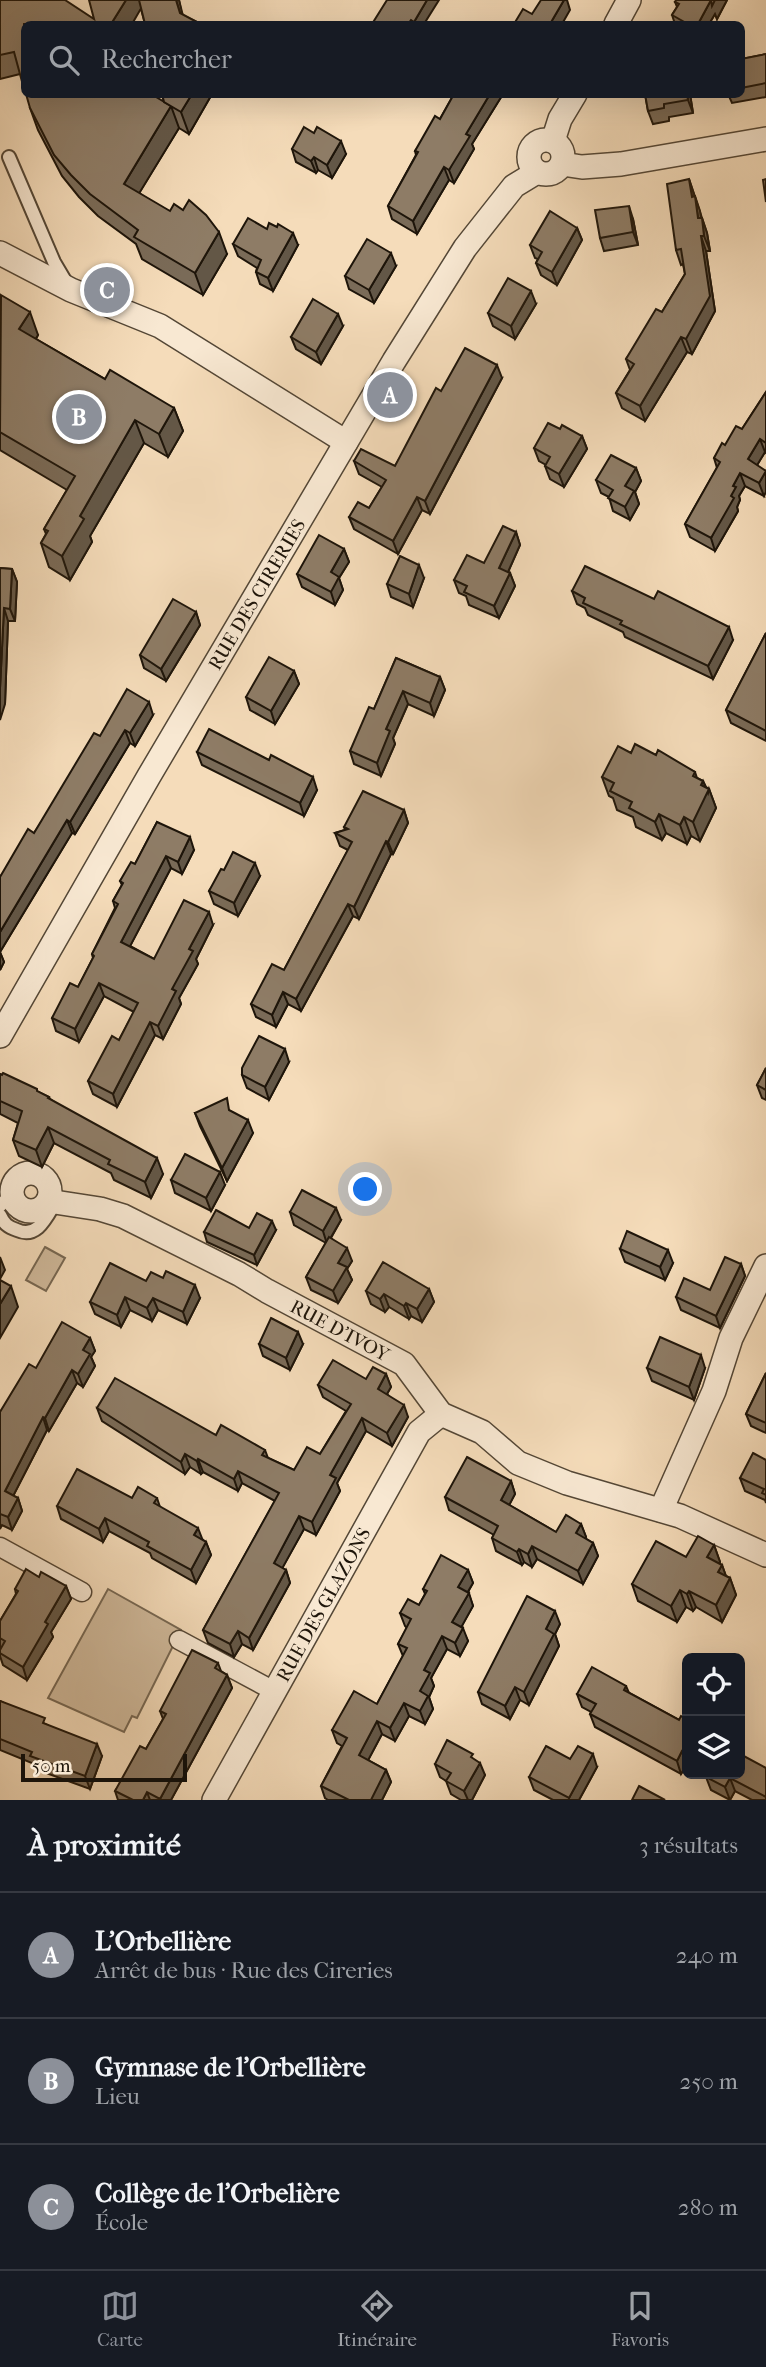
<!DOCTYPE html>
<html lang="fr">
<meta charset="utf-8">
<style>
:root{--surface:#171b24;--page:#20242c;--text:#f1f3f6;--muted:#9ea1a6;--line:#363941;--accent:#8c9099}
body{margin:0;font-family:"IM FELL French Canon",serif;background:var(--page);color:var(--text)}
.controls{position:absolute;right:21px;bottom:21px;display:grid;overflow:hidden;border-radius:10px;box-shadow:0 7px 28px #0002}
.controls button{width:63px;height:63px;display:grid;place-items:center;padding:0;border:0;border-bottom:2px solid var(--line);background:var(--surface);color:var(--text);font:35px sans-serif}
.scale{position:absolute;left:21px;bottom:18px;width:166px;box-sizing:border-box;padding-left:7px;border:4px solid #1e150a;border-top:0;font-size:19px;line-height:24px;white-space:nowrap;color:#1e150a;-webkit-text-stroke:5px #f8e8d2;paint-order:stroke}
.you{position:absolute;left:366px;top:1190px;width:24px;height:24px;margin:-18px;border:5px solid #fff;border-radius:50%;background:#1a73e8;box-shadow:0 0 0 10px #1a73e833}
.badge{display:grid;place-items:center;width:46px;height:46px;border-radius:50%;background:var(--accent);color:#fff;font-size:23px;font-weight:700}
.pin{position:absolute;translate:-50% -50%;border:4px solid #fff;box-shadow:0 2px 7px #0006}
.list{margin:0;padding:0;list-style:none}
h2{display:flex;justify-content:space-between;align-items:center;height:91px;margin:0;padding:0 28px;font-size:30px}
h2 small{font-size:23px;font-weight:400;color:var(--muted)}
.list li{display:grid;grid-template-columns:46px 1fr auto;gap:21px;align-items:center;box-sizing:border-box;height:126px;padding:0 28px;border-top:2px solid var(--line)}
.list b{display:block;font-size:26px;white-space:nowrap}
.list p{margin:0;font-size:23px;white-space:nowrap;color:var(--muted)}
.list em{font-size:23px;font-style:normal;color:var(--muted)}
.icon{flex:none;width:38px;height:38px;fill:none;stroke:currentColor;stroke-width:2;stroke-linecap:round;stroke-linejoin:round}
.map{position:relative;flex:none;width:766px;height:1800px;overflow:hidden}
.search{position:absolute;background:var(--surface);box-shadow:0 7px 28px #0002;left:21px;right:21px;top:21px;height:77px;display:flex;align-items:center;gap:18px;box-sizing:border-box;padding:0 24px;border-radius:10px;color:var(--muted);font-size:26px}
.sheet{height:469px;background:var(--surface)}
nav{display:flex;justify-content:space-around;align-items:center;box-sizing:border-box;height:98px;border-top:2px solid var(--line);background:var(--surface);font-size:19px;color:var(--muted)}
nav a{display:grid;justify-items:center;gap:4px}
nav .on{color:var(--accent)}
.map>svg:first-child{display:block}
.green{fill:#d0ba9c;stroke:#776853;stroke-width:2}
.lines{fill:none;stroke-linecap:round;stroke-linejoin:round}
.service-casing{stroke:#544736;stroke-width:16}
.pedestrian-casing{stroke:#544736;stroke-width:21}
.minor-casing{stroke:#544736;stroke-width:26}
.service{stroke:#f8e8d2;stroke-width:12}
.pedestrian{stroke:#f8e8d2;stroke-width:18}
.minor{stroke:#f8e8d2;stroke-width:23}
.wall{fill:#7a6b58;stroke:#1e150a;stroke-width:2}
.shaded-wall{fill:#635747;stroke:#1e150a;stroke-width:2}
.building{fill:#8e7c66;stroke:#1e150a;stroke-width:2}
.labels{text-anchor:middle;stroke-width:7;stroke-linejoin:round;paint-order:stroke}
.street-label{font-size:19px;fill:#1e150a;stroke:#f8e8d2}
</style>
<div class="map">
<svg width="766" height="1800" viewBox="0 0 766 1800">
<rect width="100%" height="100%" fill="#f5dcba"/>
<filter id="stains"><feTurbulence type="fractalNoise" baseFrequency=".00286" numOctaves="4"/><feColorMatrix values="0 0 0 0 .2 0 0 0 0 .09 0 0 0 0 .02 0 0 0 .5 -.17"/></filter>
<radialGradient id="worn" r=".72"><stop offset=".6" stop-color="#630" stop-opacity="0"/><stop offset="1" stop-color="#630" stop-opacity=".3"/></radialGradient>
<g class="green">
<polygon points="45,1247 65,1258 46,1291 26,1280"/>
<polygon points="108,1589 181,1630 137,1718 132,1716 124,1732 48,1698"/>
</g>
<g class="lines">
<g class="service-casing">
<g id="service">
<polyline points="9,157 54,262 67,284"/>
<polyline points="0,1206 12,1193"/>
<path d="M0,1215C4,1224 8,1227 17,1230C37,1239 46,1218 55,1203"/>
</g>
</g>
<g class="pedestrian-casing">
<g id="pedestrian">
<polyline points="0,1547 82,1592"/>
<polyline points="179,1640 274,1691"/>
</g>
</g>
<g class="minor-casing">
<g id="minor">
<polyline points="616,24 629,0"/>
<circle cx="546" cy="157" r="17"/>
<polyline points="553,141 560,119 575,94"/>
<polyline points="562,164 582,167 621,164 766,139"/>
<polyline points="0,253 71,290 160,326 346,442"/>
<path id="s1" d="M0,1036L149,776L394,361L465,248L514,186L537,172"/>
<circle cx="31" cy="1192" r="19"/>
<path id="s2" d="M48,1201L100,1209L123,1216L239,1274L267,1291L404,1364L441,1414L482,1432L518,1463L567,1483L680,1516L766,1555"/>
<polyline points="661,1510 714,1391 731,1338 766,1266"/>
<path id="s3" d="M214,1800L419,1432L441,1414"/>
</g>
</g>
<use href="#service" class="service"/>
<use href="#pedestrian" class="pedestrian"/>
<use href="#minor" class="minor"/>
</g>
<g class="wall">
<polygon points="0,0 94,19 179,0 182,15 197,22 198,24 145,24 141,9 20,74 0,79"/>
<polygon points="727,0 717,19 715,14 709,24 675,24 672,15 677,7 675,2"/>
<polygon points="766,54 766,97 732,103 728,94 741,94 741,59"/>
<polygon points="162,94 212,94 189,134 179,128 139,193 227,254 203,295 142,259 136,244 98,216 79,197 62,176 38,130 30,108 164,102"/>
<polygon points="454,94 503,94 472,144 474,149 454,183 449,180 417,234 392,219 388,206 416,155 415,151 440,119"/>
<polygon points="645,94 690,94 693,113 669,117 669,121 653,124 648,111"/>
<polygon points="314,133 346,154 332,178 318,170 316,173 296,162 292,149"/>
<polygon points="689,179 707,233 710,251 706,251 715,311 692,354 687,352 645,421 622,408 616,393 630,370 626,359 662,312 685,274 683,264 681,265 676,250"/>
<polygon points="633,219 638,245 604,251 600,238"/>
<polygon points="577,228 582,240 557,285 541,275 536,263 538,259 535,258 530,245"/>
<polygon points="233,244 298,245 273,291 260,284 256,272 257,268 238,256"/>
<polygon points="396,266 374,303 349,289 345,276"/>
<polygon points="0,296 38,335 36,339 105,379 174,408 183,431 168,457 144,443 90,536 92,542 70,580 49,567 41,543 46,534 44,529 67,490 0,450"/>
<polygon points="536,304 515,339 493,326 488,313"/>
<polygon points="343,326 321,364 296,349 291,337"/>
<polygon points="502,378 430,514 422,510 398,554 354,529 349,517 369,508 382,487 359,474 354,461 395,466 441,391"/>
<polygon points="766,392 766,453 765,452 757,465 764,496 745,486 739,496 740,500 737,507 738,511 715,551 690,537 685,524 717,468 714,458 725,445 742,429"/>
<polygon points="560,429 582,436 587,449 564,487 550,479 545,466 546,465 539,461 534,448"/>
<polygon points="636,468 641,481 635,492 639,504 630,520 613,511 609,497 601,493 596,480"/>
<polygon points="516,532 520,545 508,572 510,573 515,586 499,618 469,605 466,596 459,593 454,580 484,563"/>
<polygon points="344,549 349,562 339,578 343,590 335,605 302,587 297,574"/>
<polygon points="0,568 12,569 17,582 15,621 8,621 5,704"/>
<polygon points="424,578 413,607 391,597 387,584"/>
<polygon points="572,591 654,599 733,640 713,679 625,637 623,632 588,615 585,608 577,604"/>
<polygon points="196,612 200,625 166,681 144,668 140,655"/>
<polygon points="766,633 766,741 731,723 726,710"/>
<polygon points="396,658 440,677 445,690 434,716 408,704 393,738 395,744 381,776 354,764 350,751 374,709"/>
<polygon points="294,671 299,684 275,724 250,710 246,697"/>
<polygon points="153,715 135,746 130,743 75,834 72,833 0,952 4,962 0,970 0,877 34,833 100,736"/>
<polygon points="197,752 269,760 317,790 304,816 202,765"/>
<polygon points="656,755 695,772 697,778 703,781 706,787 709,789 716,808 700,841 691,836 687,844 666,833 662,840 636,827 633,817 617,810 613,798 609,796 602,777"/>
<polygon points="404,810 408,823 393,854 391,854 359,919 353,916 301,1011 288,1004 276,1027 256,1017 251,1004 284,970 348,850 340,846 335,833 345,830 344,827"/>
<polygon points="157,822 194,850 182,874 171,868 130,946 154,959 213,925 196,959 198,964 179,998 181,1004 163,1039 155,1035 117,1107 93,1094 88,1081 119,1040 134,1012 104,996 79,1042 56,1031 52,1018 78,987 93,958 92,954 115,908 113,901 122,885 120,881 135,864"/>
<polygon points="224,870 260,876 238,916 214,904 209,891"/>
<polygon points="289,1062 269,1100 247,1088 242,1075"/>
<polygon points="766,1068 766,1100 762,1098 757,1085"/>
<polygon points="0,1074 49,1097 50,1099 163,1174 151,1198 114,1180 111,1173 54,1143 42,1167 19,1156 13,1140 18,1123 0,1114"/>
<polygon points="232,1112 253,1133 227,1181 200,1126 195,1113"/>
<polygon points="171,1180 225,1185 211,1211 175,1193"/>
<polygon points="290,1212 341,1220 331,1238 352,1261 347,1269 352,1280 338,1303 311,1290 306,1277 326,1243 294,1225"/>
<polygon points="249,1228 276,1230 257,1265 207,1242 204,1232"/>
<polygon points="620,1249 673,1263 665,1280 625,1262"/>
<polygon points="741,1264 745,1276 720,1328 681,1310 676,1297 710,1290"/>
<polygon points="146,1281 200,1298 187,1324 158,1310 152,1321 130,1310 121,1327 95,1314 90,1302"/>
<polygon points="429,1289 434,1302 422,1322 411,1316 409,1319 389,1307 385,1312 371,1304 366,1291"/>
<polygon points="90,1338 95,1351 91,1357 95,1366 83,1387 77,1383 49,1431 47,1430 13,1496 18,1498 22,1511 12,1530 2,1525 0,1529 0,1412 36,1368"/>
<polygon points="259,1344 303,1344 290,1370 263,1356"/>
<polygon points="647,1368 705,1368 694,1400 652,1381"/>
<polygon points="766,1373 766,1433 751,1426 746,1414"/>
<polygon points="386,1374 391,1387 387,1394 408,1417 392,1446 366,1431 337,1483 340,1491 316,1535 304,1529 282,1568 286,1570 290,1583 253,1650 242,1644 234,1657 208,1643 203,1630 275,1501 242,1483 238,1491 203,1472 201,1474 190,1467 185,1474 102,1421 97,1408 216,1435 265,1450 268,1458 294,1470 320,1454 346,1411 323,1397 318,1385 366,1379"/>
<polygon points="766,1460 766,1503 765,1500 745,1491 740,1478"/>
<polygon points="511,1481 515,1494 509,1505 556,1532 581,1524 586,1537 585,1538 593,1543 598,1556 583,1584 537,1559 532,1567 524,1562 522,1565 496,1551 492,1538 494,1535 449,1510 445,1497"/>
<polygon points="132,1498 157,1498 160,1507 206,1542 211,1555 196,1583 152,1558 150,1553 109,1531 103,1542 61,1519 57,1506"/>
<polygon points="714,1545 720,1562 719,1564 722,1565 726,1576 730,1578 736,1595 722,1622 696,1607 693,1611 686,1607 677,1622 638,1601 632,1584 686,1557"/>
<polygon points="468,1570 473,1583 468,1592 473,1606 461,1627 468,1641 460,1656 447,1649 431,1678 434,1686 429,1697 433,1709 425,1724 409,1716 395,1741 382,1734 368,1760 386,1770 391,1782 382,1800 328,1800 325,1798 321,1786 342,1746 337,1743 332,1730 377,1704 403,1656 398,1644 407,1628 405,1626 400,1613 419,1605 425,1594 423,1589"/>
<polygon points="39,1577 66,1586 71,1599 51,1632 53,1637 27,1680 3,1665 0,1656 0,1621 16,1594 15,1589"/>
<polygon points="560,1624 555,1634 559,1646 529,1705 520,1700 510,1719 482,1704 478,1692"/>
<polygon points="218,1663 221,1671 227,1675 232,1688 171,1800 118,1800 115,1791 146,1749 163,1719 160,1711"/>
<polygon points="626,1686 629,1693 679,1720 687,1719 687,1765 681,1774 595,1727 590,1714 591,1712 582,1707 577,1694"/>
<polygon points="0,1701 47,1725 102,1756 90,1789 35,1769 32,1763 0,1750"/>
<polygon points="475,1760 485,1775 472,1800 461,1800 451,1794 446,1781 440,1777 435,1764"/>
<polygon points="597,1767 579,1800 553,1800 534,1790 529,1777"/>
<polygon points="766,1768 766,1800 752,1800 735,1791 730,1800 711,1790 706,1777 707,1775 704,1774 740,1774"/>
</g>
<g class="shaded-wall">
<polygon points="126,0 141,0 143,5 132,24 111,24"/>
<polygon points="176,0 179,0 185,24 180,13"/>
<polygon points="427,0 439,0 424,24 415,24 414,22"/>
<polygon points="564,0 567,0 570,10 562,24 550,24"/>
<polygon points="711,0 727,0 717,19 715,14 709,24 698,24"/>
<polygon points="192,94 212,94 189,134 181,112"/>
<polygon points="490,94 503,94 472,144 474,149 454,183 449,170 466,134"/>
<polygon points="687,94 690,94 693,113 688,100"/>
<polygon points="171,106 179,128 132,205 124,184"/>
<polygon points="341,141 346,154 332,178 327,165"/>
<polygon points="314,157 318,170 316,173 311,161"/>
<polygon points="444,167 449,180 417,234 413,221"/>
<polygon points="689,179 694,194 697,212 692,197"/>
<polygon points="695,196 700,211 704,233 698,218"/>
<polygon points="629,206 633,219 638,245 633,232"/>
<polygon points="702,218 707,233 710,251 704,236"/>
<polygon points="577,228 582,240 557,285 552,272"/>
<polygon points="219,232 227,254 203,295 195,273"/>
<polygon points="293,233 298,245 273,291 268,278"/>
<polygon points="701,236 706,251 715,311 692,354 686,339"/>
<polygon points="391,253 396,266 374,303 369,290"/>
<polygon points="531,291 536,304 515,339 511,326"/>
<polygon points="30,312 38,335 28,352 19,329"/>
<polygon points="338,314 343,326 321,364 316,352"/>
<polygon points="681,337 687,352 645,421 640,406"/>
<polygon points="497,365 502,378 430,514 425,501"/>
<polygon points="174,408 183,431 168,457 159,434"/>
<polygon points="135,420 144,443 90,536 92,542 70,580 62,556 80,516"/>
<polygon points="582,436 587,449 564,487 559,474"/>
<polygon points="760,439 765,452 753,472 748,459"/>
<polygon points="636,468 641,481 635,492 639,504 630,520 625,507 625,486"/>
<polygon points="766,471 766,492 764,496 759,483"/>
<polygon points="740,473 745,486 739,496 740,500 737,507 738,511 715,551 711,538 731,496 733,486"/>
<polygon points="417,497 422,510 398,554 393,541"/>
<polygon points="516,532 520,545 504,581 499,568"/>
<polygon points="344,549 349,562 339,578 343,590 335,605 331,592 331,572"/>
<polygon points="419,565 424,578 413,607 409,594"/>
<polygon points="12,569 17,582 15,621 10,609"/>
<polygon points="510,573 515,586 499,618 494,606"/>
<polygon points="4,608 8,621 5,704 0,720 0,688"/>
<polygon points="196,612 200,625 166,681 161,669"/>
<polygon points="729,627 733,640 713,679 708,666"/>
<polygon points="294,671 299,684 275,724 271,711"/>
<polygon points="440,677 445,690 434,716 430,703"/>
<polygon points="403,691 408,704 393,738 395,744 381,776 377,763 386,729"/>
<polygon points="149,702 153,715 135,746 130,733"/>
<polygon points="125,730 130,743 75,834 70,822"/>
<polygon points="313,777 317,790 304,816 300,803"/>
<polygon points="703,781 708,793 709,789 716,808 700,841 693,822 701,785"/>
<polygon points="404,810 408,823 393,854 388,842"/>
<polygon points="659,814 666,833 662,840 655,822"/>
<polygon points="684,817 691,836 687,844 680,825"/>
<polygon points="67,820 72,833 0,952 4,962 0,970 0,932"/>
<polygon points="190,837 194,850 182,874 178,862"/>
<polygon points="386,841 391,854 359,919 354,907"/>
<polygon points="166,856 171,868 126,954 121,942"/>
<polygon points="255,863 260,876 238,916 234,903"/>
<polygon points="348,904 353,916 301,1011 296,999"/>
<polygon points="209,912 213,925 196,959 198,964 179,998 181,1004 163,1039 158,1026 172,989 189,949"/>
<polygon points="99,983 104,996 79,1042 75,1029"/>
<polygon points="283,992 288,1004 276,1027 272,1015"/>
<polygon points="150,1022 155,1035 117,1107 113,1094"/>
<polygon points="285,1049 289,1062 269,1100 265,1087"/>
<polygon points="248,1120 253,1133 227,1181 222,1168"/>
<polygon points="48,1127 54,1143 42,1167 36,1150"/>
<polygon points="157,1158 163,1174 151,1198 145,1182"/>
<polygon points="220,1172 225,1185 211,1211 206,1198"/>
<polygon points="336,1208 341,1220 327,1244 323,1231"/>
<polygon points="272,1221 276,1230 257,1265 254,1255"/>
<polygon points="347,1248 352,1261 347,1269 352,1280 338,1303 333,1291 338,1263"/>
<polygon points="668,1250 673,1263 665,1280 660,1267"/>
<polygon points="0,1257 5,1270 0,1279"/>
<polygon points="741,1264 745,1276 720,1328 716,1316"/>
<polygon points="195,1285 200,1298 187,1324 183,1312"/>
<polygon points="11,1286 18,1307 0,1338 0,1304"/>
<polygon points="429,1289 434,1302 422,1322 417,1309"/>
<polygon points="384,1294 389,1307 385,1312 380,1299"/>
<polygon points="125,1297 130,1310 121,1327 117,1315"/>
<polygon points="153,1298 158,1310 152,1321 147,1308"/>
<polygon points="406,1303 411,1316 409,1319 404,1306"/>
<polygon points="298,1332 303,1344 290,1370 286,1358"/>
<polygon points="90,1338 95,1351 91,1357 95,1366 83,1387 78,1374 83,1350"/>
<polygon points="701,1355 705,1368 694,1400 689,1387"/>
<polygon points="72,1370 77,1383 49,1431 45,1418"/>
<polygon points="386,1374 391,1387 383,1401 378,1389"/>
<polygon points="404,1405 408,1417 392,1446 387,1433"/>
<polygon points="43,1417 47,1430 9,1504 5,1491"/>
<polygon points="362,1418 366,1431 337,1483 340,1491 316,1535 312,1522 330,1475"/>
<polygon points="185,1454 190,1467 185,1474 181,1462"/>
<polygon points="198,1459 203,1472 201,1474 197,1461"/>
<polygon points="238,1471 242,1483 238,1491 234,1479"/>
<polygon points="511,1481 515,1494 505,1513 501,1500"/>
<polygon points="18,1498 22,1511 12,1530 8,1517"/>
<polygon points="299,1516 304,1529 278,1576 274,1563"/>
<polygon points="105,1518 109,1531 103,1542 99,1529"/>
<polygon points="581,1524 586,1537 581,1546 576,1533"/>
<polygon points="198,1528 203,1541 194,1535"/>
<polygon points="206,1542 211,1555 196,1583 191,1570"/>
<polygon points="593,1543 598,1556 583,1584 578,1571"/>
<polygon points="714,1545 720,1562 713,1574 707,1557"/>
<polygon points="532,1546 537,1559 532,1567 528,1554"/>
<polygon points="519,1549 524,1562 522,1565 517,1552"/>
<polygon points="722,1565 728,1582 718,1572"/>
<polygon points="286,1570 290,1583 253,1650 249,1638"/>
<polygon points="468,1570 473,1583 463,1600 458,1587"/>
<polygon points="730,1578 736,1595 722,1622 716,1605"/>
<polygon points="66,1586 71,1599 51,1632 53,1637 27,1680 23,1667 45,1622"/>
<polygon points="680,1590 686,1607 677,1622 671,1606"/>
<polygon points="689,1591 696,1607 693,1611 687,1594"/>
<polygon points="469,1593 473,1606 457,1635 452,1622"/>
<polygon points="555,1611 560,1624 555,1634 559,1646 529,1705 524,1692 546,1629"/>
<polygon points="463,1628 468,1641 460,1656 455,1643"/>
<polygon points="238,1631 242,1644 234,1657 230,1644"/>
<polygon points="442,1636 447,1649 431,1678 434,1686 429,1697 433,1709 425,1724 420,1711 420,1691 424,1670"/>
<polygon points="227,1675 232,1688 171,1800 160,1800 160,1799"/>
<polygon points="515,1687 520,1700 510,1719 505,1706"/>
<polygon points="404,1703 409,1716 395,1741 390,1728"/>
<polygon points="377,1721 382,1734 364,1768 359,1755"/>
<polygon points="97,1744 102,1756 90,1789 85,1776"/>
<polygon points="682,1751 687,1764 681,1774 677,1761"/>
<polygon points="593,1754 597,1767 579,1800 569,1800 569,1798"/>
<polygon points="480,1763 485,1775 472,1800 468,1800 464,1791"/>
<polygon points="386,1770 391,1782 382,1800 370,1800"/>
<polygon points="730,1778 735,1791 730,1800 725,1787"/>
<polygon points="147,1792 150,1800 143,1800"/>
</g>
<g class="building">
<polygon points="0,0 65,0 94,19 89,0 126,0 111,24 24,24 24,89 14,52 0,55"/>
<polygon points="139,0 176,0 180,13 197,22 195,24 145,24"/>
<polygon points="387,0 427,0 414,22 411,20 408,24 372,24"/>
<polygon points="541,0 564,0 550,24 514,24 523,9 532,14"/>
<polygon points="676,0 715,0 712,6 711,0 698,24 688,24 672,15 679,4 675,2"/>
<polygon points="766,54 766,83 741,88 741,59"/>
<polygon points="26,94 151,94 171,106 124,184 170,211 174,204 183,210 189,200 206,215 219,232 195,273 134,237 138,230 90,194 71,175 54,155 30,108"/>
<polygon points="162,94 192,94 181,112 164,102"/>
<polygon points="454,94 490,94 466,134 470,136 449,170 444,167 413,221 388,206 418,152 415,151 435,116 440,119"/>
<polygon points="645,94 687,94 688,100 664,104 664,108 648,111"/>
<polygon points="304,127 314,133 317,127 341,141 327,165 314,157 311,161 292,149"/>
<polygon points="689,179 692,197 695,196 698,218 702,218 704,236 701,236 710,296 686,339 681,337 640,406 616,393 634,364 626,359 656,309 662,312 685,274 681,249 676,250 667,184"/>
<polygon points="766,179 766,202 763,180"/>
<polygon points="629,206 633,232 600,238 595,210"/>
<polygon points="550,211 577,228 552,272 536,263 542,252 530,245"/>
<polygon points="248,218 267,229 269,223 277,227 278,224 293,233 268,278 256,272 261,260 233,244"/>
<polygon points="367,239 391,253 369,290 345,276"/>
<polygon points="508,278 531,291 511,326 488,313"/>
<polygon points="1,295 30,312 19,329 105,379 110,370 174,408 159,434 135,420 80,516 84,519 62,556 41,543 48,531 44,529 75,476 0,432"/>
<polygon points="313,299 338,314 316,352 291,337"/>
<polygon points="465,348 497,365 425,501 417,497 393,541 349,517 358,502 369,508 386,480 354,461 361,449 395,466 436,388 441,391"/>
<polygon points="766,392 766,443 760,439 748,459 766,471 759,483 740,473 733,486 736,487 731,496 734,498 711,538 685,524 720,462 714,458 722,443 725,445 736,426 742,429"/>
<polygon points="548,423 560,429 562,425 582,436 559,474 545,466 550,457 534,448"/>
<polygon points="611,455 636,468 625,486 634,491 625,507 608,498 613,490 596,480"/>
<polygon points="503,526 516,532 499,568 510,573 494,606 464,592 467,586 454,580 467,555 484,563"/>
<polygon points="319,535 344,549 331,572 339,577 331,592 297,574"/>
<polygon points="400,556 419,565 409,594 387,584"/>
<polygon points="585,566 654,599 658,591 729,627 708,666 620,624 622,621 583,603 585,598 572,591"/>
<polygon points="0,568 12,569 10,609 4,608 0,688"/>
<polygon points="173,599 196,612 161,669 140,655"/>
<polygon points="766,633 766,731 726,710"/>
<polygon points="269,657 294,671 271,711 246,697"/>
<polygon points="396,658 440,677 430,703 403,691 386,729 390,731 377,763 350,751 369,707 374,709"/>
<polygon points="127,689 149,702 130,733 125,730 70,822 67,820 0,932 0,877 28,829 34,833 94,733 100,736"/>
<polygon points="209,729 269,760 271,755 313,777 300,803 197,752"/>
<polygon points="635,744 656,755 658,750 695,772 693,776 703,781 701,785 709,789 693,822 684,817 680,825 659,814 655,822 629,808 632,802 610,791 614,783 602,777 618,746 631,753"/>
<polygon points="363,791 404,810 388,842 386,841 354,907 348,904 296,999 283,992 272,1015 251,1004 272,964 284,970 352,842 335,833 348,829 344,827"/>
<polygon points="157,822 190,837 178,862 166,856 121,942 154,959 184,900 209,912 189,949 193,951 172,989 176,991 158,1026 150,1022 113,1094 88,1081 112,1036 119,1040 138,1003 99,983 75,1029 52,1018 70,983 78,987 94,956 92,954 118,904 113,901 123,883 120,881 131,862 135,864"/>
<polygon points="233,852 255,863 234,903 209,891 221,869 224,870"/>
<polygon points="259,1036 285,1049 265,1087 242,1075 242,1068"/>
<polygon points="766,1068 766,1090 757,1085"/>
<polygon points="3,1073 37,1089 37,1091 49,1097 48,1098 157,1158 145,1182 108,1164 110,1160 48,1127 36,1150 13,1140 22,1111 0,1101 0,1074 2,1075"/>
<polygon points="227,1098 229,1110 248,1120 222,1168 195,1113"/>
<polygon points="185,1154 220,1172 206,1198 171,1180"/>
<polygon points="302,1190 336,1208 323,1231 290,1212"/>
<polygon points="216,1210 249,1228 257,1213 272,1221 254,1255 204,1232"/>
<polygon points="627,1231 668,1250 660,1267 620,1249"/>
<polygon points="329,1237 347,1248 338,1263 347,1267 333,1291 306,1277"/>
<polygon points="725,1257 741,1264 716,1316 676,1297 684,1278 710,1290"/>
<polygon points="383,1262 429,1289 417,1309 406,1303 404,1306 384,1294 380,1299 366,1291"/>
<polygon points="110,1263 146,1281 151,1272 163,1278 166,1271 195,1285 183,1312 153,1298 147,1308 125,1297 117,1315 90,1302"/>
<polygon points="0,1280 11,1286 0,1304"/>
<polygon points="271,1318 298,1332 286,1358 259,1344"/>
<polygon points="62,1322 90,1338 83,1350 90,1354 78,1374 72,1370 45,1418 43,1417 5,1491 18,1498 8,1517 0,1514 0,1412 29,1364 36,1368"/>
<polygon points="660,1337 701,1355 689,1387 647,1368"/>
<polygon points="333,1360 366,1379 373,1367 386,1374 378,1389 404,1405 387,1433 362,1418 330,1475 336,1478 312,1522 299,1516 274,1563 286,1570 249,1638 238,1631 230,1644 203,1630 279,1493 238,1471 234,1479 198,1459 197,1461 185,1454 181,1462 97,1408 115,1378 216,1435 221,1425 265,1450 262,1455 294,1470 307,1447 320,1454 351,1404 318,1385"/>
<polygon points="766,1373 766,1423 746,1414"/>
<polygon points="753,1453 766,1460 766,1495 762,1493 764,1489 740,1478"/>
<polygon points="467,1457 511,1481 501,1500 556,1532 566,1515 581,1524 576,1533 593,1543 578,1571 532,1546 528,1554 519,1549 517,1552 492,1538 498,1526 445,1497"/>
<polygon points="77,1469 132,1498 138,1487 157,1498 154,1503 198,1528 194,1535 206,1542 191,1570 147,1546 149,1542 105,1518 99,1529 57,1506"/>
<polygon points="698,1536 714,1545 707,1557 722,1565 718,1572 730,1578 716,1605 689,1591 687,1594 680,1590 671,1606 632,1584 656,1541 686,1557"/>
<polygon points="441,1555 468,1570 458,1587 469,1593 452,1622 463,1628 455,1643 442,1636 424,1670 430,1673 420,1691 428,1696 420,1711 404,1703 390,1728 377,1721 359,1755 386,1770 371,1800 349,1800 321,1786 347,1738 332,1730 354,1691 377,1704 407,1648 398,1644 411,1619 400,1613 408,1599 419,1605 427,1591 423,1589"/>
<polygon points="26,1569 39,1577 41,1572 66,1586 45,1622 48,1624 23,1667 0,1653 0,1650 5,1641 0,1638 0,1621 18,1591 15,1589"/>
<polygon points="527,1596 555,1611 546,1629 554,1634 524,1692 515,1687 505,1706 478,1692"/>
<polygon points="192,1650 218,1663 215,1668 227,1675 160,1799 147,1792 143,1800 133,1800 115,1791 140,1746 146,1749 166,1714 160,1711"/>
<polygon points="592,1667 626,1686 624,1690 679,1720 681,1716 687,1719 687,1754 682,1751 677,1761 590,1714 596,1704 577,1694"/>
<polygon points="0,1701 45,1718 43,1723 97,1744 85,1776 30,1756 32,1752 0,1739"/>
<polygon points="447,1740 473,1754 471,1757 480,1763 464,1791 446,1781 451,1773 435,1764"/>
<polygon points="546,1746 570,1759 578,1746 593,1754 569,1798 529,1777"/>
<polygon points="740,1754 766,1768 766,1797 730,1778 725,1787 706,1777 708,1774 740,1774"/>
<polygon points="639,1786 665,1800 632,1800"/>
</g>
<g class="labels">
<g class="street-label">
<text dy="7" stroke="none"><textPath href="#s1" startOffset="511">RUE DES CIRERIES</textPath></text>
<text dy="7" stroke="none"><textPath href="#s2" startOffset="322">RUE D'IVOY</textPath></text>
<text dy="7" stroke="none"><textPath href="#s3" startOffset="224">RUE DES GLAZONS</textPath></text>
</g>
</g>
<rect width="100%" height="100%" filter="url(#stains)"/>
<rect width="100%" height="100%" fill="url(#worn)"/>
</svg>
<div class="controls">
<button><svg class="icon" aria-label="locate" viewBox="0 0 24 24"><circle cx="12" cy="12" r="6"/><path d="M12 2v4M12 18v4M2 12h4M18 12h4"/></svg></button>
<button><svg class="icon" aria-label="layers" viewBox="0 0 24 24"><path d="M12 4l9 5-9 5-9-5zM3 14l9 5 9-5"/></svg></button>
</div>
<div class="scale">50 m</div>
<div class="you"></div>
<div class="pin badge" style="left:390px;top:395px">A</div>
<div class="pin badge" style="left:79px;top:417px">B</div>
<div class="pin badge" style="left:107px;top:290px">C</div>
<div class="search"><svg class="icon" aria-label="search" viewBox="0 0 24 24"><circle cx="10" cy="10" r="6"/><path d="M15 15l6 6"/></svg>Rechercher</div>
</div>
<section class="sheet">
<h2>À proximité<small>3 résultats</small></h2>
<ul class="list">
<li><span class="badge">A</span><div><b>L'Orbellière</b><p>Arrêt de bus · Rue des Cireries</p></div><em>240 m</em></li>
<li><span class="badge">B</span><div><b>Gymnase de l'Orbellière</b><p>Lieu</p></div><em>250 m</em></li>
<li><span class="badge">C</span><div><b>Collège de l'Orbelière</b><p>École</p></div><em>280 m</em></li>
</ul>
</section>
<nav>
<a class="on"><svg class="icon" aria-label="map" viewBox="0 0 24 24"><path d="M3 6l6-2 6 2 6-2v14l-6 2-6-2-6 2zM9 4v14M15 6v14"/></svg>Carte</a>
<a><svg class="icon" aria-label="directions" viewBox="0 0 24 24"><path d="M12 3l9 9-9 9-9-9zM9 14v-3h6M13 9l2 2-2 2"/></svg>Itinéraire</a>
<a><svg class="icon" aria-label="saved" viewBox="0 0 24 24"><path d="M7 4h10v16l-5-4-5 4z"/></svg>Favoris</a>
</nav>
